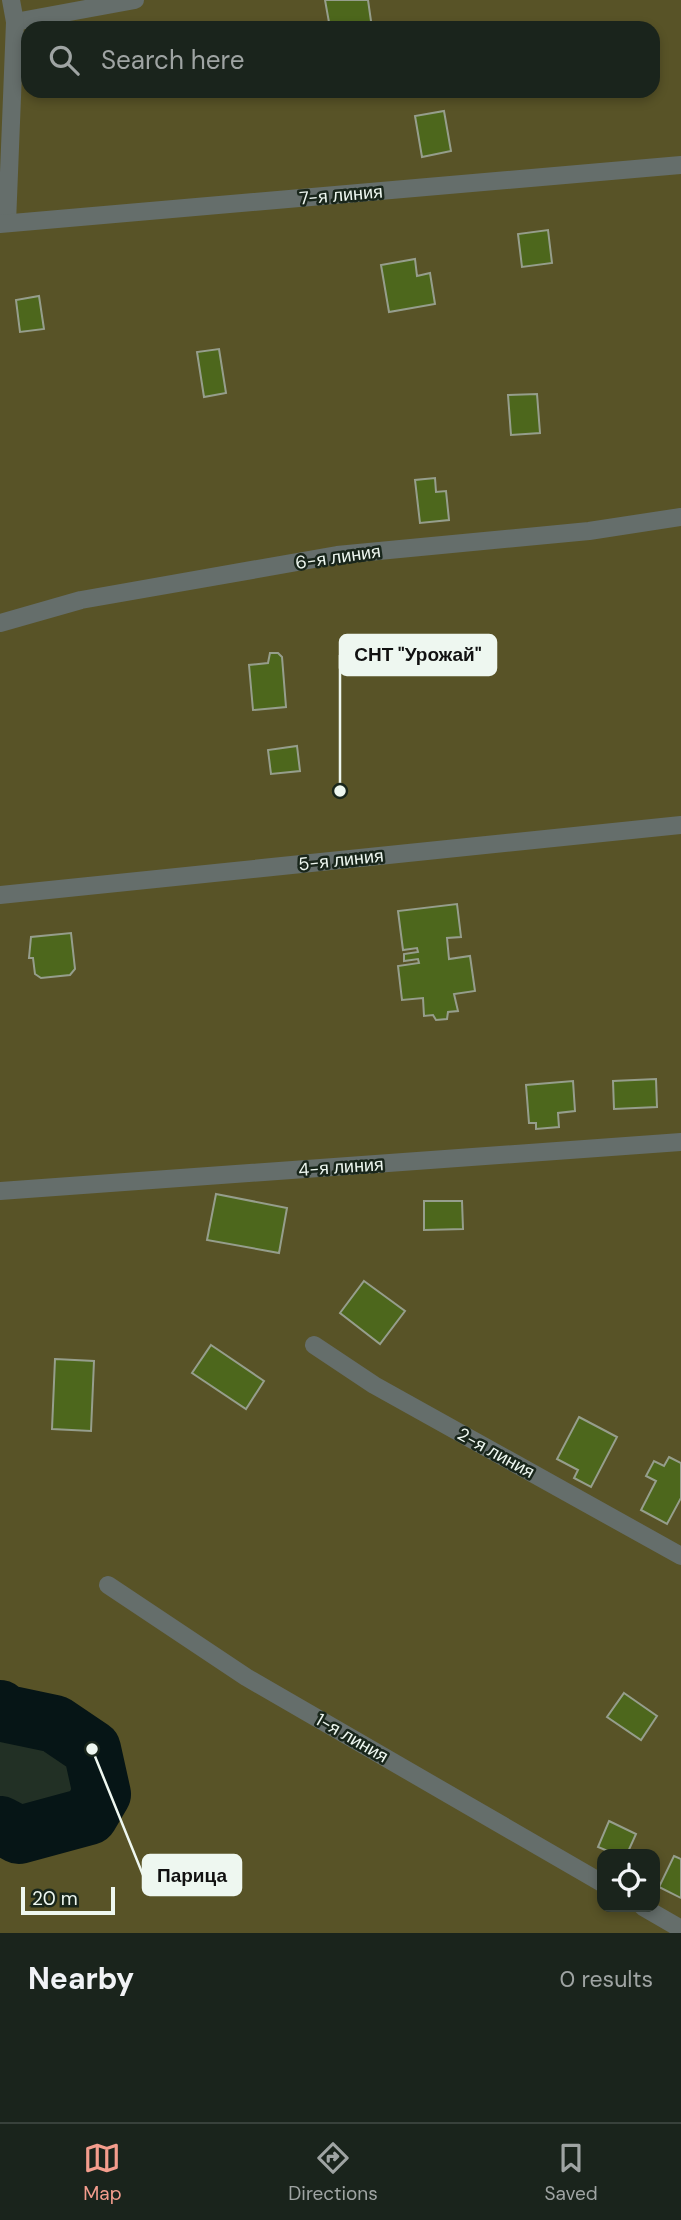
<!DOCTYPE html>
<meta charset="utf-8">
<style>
:root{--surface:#1a241c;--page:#273029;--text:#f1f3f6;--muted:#9fa4a3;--line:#38413b;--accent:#f49d8d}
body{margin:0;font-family:"DM Sans",sans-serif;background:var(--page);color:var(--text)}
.controls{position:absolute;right:21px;bottom:21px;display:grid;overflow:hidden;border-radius:14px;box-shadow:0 4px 10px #0003}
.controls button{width:63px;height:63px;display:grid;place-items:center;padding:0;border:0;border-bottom:2px solid var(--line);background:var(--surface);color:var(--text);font:35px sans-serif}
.scale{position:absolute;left:21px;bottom:18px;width:94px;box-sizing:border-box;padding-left:7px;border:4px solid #eef7f0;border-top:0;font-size:19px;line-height:24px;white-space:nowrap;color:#eef7f0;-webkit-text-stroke:5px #19261b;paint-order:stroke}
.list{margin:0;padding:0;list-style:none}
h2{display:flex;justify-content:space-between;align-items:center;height:91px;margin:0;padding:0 28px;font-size:30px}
h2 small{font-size:23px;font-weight:400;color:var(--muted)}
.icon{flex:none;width:38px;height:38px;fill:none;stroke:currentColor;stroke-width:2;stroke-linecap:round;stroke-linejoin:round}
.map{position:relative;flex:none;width:681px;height:1933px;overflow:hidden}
.search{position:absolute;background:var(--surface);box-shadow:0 4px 10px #0003;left:21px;right:21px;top:21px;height:77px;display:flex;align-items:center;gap:18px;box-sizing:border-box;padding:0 24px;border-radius:21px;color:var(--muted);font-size:26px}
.sheet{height:189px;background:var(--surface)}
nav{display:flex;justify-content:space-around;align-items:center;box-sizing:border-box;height:98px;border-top:2px solid var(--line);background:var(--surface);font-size:19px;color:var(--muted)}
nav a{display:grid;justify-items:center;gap:4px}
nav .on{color:var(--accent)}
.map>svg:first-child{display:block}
.green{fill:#585327;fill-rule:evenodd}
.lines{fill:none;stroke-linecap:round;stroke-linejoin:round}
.river{stroke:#061516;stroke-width:58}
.building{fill:#4d671c;stroke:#969e8c;stroke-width:2}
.service{stroke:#656e6b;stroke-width:18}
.minor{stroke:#656e6b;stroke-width:18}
.labels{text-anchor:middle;stroke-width:5;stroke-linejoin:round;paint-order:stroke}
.street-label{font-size:18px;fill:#eef7f0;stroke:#19261b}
.leader{fill:none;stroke:#eef7f0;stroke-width:2.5}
.callout-dot{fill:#eef7f0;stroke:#19261b;stroke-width:2.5}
.callout{fill:#eef7f0;stroke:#eef7f0;stroke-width:2.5}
.callout-label{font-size:19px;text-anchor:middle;font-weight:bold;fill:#111}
</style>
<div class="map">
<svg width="681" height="1933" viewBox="0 0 681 1933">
<rect width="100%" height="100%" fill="#223025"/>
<path class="green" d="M0,0H681V1933H0V1825L19,1835L88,1816L102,1794L92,1749L55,1724L3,1713L0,1709ZM28,28H653V91H28ZM602,1854H655V1907H602Z"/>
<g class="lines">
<polyline class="river" points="0,1709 3,1713 55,1724 92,1749 102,1794 89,1816 19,1835 0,1825"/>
</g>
<g class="building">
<polygon points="325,0 368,0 372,28 330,28"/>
<polygon points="444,111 451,151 422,157 415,116"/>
<polygon points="548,230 552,263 522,267 518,234"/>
<polygon points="415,259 417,276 430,273 435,304 389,312 381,265"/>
<polygon points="39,296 44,329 20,332 16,300"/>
<polygon points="219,349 226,393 204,397 197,352"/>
<polygon points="537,394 540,433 511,435 508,395"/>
<polygon points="435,478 436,492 446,491 449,520 420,523 415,480"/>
<polygon points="270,653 278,653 282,657 286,707 253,710 249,665 268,663"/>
<polygon points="297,746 300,771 271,774 268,750"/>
<polygon points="457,904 461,937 447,938 449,959 470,956 475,991 454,994 458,1011 448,1012 447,1019 436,1020 433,1015 424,1016 423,998 402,1000 398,966 419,963 418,959 404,961 404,954 418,952 417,948 403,950 398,911"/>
<polygon points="71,933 75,969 70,975 41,978 35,974 33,958 29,958 31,937"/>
<polygon points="656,1079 657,1107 614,1109 613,1081"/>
<polygon points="573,1081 575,1111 558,1113 559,1127 536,1129 536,1123 529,1123 526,1085"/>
<polygon points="216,1194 287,1208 279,1253 207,1240"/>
<polygon points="424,1201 462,1201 463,1229 424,1230"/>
<polygon points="364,1281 405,1311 380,1344 340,1313"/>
<polygon points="211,1345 264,1381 246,1409 192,1373"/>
<polygon points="55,1359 94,1361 91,1431 52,1429"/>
<polygon points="579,1417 617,1437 591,1487 574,1478 578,1470 557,1459"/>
<polygon points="669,1457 681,1463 681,1498 667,1524 641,1510 656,1481 646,1476 654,1461 664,1466"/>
<polygon points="624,1693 657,1716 641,1740 607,1717"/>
<polygon points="609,1821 636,1834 627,1854 615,1854 598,1847"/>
<polygon points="674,1856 681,1859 681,1898 659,1887"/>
</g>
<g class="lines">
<polyline class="service" points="15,22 135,0"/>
<g class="minor">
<polyline points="7,223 15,22 11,0"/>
<polyline points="0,224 681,165"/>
<polyline points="0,623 81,600 337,555 589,531 681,517"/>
<polyline points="0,895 681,825"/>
<polyline points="0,1191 681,1142"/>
<polyline points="314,1345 374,1385 681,1556"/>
<polyline points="108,1585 246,1677 602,1883"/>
<polyline points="643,1907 681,1929"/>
</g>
</g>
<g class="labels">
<g class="street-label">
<text transform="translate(341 195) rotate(-5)" y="6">7-я линия</text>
<text transform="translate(338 557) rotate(-8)" y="6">6-я линия</text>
<text transform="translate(341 860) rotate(-6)" y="6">5-я линия</text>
<text transform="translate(341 1167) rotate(-4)" y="6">4-я линия</text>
<text transform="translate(496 1453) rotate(29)" y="6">2-я линия</text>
<text transform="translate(352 1738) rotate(30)" y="6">1-я линия</text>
</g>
</g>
<path class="leader" d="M340 791L340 655M92 1749L143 1875"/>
<g class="callout-dot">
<circle cx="340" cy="791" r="7"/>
<circle cx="92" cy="1749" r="7"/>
</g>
<g class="callout">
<rect x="340" y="635" width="156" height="40" rx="7"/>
<rect x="143" y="1855" width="98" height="40" rx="7"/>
</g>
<g class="callout-label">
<text x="418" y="661">СНТ "Урожай"</text>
<text x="192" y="1882">Парица</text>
</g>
</svg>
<div class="controls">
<button><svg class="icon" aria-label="locate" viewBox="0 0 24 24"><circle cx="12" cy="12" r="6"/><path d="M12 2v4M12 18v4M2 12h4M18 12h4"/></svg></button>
</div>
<div class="scale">20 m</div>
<div class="search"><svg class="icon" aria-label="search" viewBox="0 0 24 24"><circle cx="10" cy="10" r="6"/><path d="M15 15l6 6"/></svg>Search here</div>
</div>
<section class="sheet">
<h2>Nearby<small>0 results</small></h2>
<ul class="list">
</ul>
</section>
<nav>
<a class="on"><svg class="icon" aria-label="map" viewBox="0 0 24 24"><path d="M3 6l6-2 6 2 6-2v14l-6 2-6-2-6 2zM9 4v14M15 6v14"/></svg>Map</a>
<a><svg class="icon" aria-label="directions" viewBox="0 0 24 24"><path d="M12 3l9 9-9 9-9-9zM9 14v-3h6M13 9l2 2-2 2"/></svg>Directions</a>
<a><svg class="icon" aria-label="saved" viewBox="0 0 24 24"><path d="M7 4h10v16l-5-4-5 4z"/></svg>Saved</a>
</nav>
